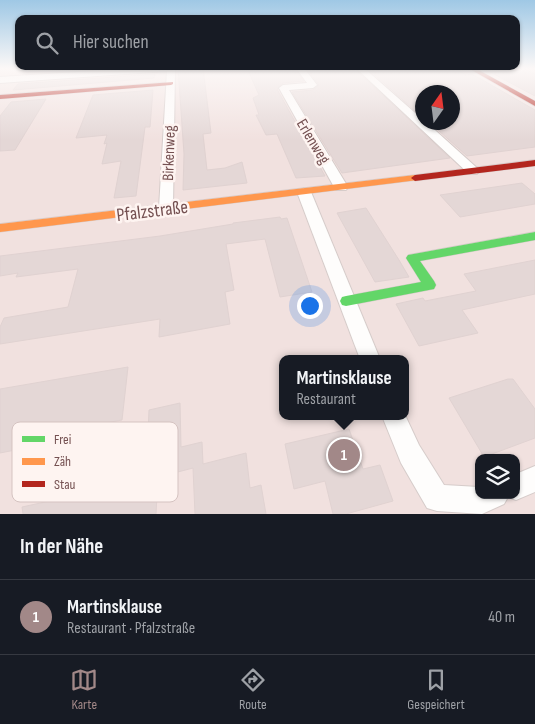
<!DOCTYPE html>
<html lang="de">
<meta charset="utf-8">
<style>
:root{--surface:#171b24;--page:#242831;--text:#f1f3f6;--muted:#9ea1a6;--line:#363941;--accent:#a28888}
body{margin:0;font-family:"Sofia Sans Condensed",sans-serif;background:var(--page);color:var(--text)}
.controls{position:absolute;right:15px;bottom:15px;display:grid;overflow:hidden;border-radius:10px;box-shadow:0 1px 4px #0004}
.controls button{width:45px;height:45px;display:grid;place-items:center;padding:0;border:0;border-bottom:1px solid var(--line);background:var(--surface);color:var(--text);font:25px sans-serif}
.compass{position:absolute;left:415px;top:85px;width:45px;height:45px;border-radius:50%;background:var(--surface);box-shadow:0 1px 4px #0004;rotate:14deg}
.you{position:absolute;left:309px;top:305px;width:18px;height:18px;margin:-12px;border:4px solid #fff;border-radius:50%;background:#1a73e8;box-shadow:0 0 0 8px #1a73e833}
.badge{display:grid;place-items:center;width:32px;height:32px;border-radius:50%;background:var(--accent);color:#fff;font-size:16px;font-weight:700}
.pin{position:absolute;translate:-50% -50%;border:2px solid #fff;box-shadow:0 1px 5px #0006}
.popup{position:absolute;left:279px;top:355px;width:130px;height:65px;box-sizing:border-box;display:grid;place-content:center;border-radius:10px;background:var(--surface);filter:drop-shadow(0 1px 4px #0005);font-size:16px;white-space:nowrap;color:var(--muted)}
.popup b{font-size:19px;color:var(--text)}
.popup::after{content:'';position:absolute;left:50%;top:100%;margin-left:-10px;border:10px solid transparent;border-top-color:var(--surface)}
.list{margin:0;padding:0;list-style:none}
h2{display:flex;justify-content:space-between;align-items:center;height:65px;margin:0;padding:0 20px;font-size:21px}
h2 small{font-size:16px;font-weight:400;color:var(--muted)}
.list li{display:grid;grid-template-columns:32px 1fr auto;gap:15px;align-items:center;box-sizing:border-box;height:75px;padding:0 20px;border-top:1px solid var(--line)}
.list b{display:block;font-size:19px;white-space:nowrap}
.list p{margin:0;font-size:16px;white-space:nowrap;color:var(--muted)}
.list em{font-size:16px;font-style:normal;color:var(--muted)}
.icon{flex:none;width:28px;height:28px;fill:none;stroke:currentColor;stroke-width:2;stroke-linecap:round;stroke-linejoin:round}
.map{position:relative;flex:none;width:535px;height:514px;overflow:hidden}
.search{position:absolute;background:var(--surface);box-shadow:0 1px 4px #0004;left:15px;right:15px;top:15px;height:55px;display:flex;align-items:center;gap:12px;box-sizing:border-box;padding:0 18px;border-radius:10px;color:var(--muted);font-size:19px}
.sheet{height:140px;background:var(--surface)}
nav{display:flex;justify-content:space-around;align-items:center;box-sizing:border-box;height:70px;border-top:1px solid var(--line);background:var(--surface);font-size:14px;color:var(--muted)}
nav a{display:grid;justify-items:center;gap:2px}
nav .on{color:var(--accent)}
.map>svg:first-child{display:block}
.residential{fill:#f1e1df;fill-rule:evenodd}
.building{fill:#e4d7d6;stroke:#e0d2d1}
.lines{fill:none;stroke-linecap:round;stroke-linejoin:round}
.street-casing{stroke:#d6ccca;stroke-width:2}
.fast-casing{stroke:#d7cbca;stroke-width:1}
.slow-casing{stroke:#d7cbca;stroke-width:1}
.jam-casing{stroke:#d7cbca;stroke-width:1}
.street{fill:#fefdfc;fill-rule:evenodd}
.fast{fill:#63d668;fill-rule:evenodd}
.slow{fill:#ff974d;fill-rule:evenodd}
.jam{fill:#b3261e;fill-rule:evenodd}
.labels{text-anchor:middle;stroke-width:5;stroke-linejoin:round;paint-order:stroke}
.far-street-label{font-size:16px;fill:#745051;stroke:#fef4f1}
.street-label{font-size:19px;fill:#745051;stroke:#fef4f1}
.key{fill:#fef4f1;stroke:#d5c3c1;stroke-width:1}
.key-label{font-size:14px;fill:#745051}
</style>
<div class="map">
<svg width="535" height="514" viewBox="0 0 535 514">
<rect width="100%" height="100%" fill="#f8f0ee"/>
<path class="residential" d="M0,68H535V514H0ZM422,92H452V122H422ZM283,359H405V416H283ZM479,458H516V495H479Z"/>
<g class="building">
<polygon points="178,68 203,68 211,133 203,134 207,170 225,168 242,162 247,183 183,190 184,154"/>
<polygon points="247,68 294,68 304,81 283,83 277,89 325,176 296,178 277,134 266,135 256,115 259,115 253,98 259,95"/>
<polygon points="306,68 354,68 450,158 342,173 292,92 313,90 319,85"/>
<polygon points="367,68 454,68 466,75 472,74 535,110 535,147 467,156 429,122 452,122 452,92 422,92 422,117"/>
<polygon points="524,68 535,74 535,96 490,72"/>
<polygon points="155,74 154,78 13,90 18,84"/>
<polygon points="153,90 150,127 145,127 136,196 114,198 121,161 102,164 107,143 104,144 107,135 76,138 93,95"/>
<polygon points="46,99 15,150 0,151 0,116 11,102"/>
<polygon points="522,183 535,194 535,204 460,217 440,195"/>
<polygon points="366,208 399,260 409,277 375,282 337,213"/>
<polygon points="280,217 281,219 287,218 312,292 280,297 265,239 226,244 234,290 225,292 230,324 159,337 160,319 0,344 0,327 4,318 68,307 78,269 16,277 18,273 0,276 0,256 160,236 233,224 233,223"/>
<polygon points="535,260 535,294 462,310 478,333 419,346 396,304 423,298 425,301 476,291 464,274"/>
<polygon points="128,367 122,420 84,427 82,437 0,453 0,389"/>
<polygon points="508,379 513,379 535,409 535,438 484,457 449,398"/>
<polygon points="180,403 181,447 202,442 203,464 246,453 250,488 261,485 266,514 195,514 193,468 155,478 158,477 156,514 23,514 22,507 146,480 149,410"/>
<polygon points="349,429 363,469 380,465 393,501 346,514 333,514 325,481 294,489 285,444"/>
</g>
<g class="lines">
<g class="street-casing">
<g id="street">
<polygon points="139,68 175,68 173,208 171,211 161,211 159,208 167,71 0,83 0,77"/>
<polygon points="296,68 304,68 317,85 313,88 289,90 348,187 346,190 336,190 334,187 279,88 283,85 307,83"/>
<polygon points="356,68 364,68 422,119 422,122 426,122 477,168 479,171 477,174 469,174"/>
<polygon points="304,188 311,192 380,359 360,359 297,192"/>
<polygon points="405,415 419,445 444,485 479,487 479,495 516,495 516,474 535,466 535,492 516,500 508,497 504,504 482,514 437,511 427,508 401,463 382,416 405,416"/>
</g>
</g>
<g class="fast-casing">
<polygon id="fast" points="535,232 535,240 420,261 434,281 436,285 434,289 346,306 342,305 340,301 342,297 346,296 421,282 406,258 408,255"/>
</g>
<g class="slow-casing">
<polygon id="slow" points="415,175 419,178 418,180 0,232 0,224"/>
</g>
<g class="jam-casing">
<g id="jam">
<polygon points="468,68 475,68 535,101 535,106"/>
<polygon points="173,82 173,84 171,85 0,99 0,95"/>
<polygon points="535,160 535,166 415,181 411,178 415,175"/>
</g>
</g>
<use href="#street" class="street"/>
<use href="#fast" class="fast"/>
<use href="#slow" class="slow"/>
<use href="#jam" class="jam"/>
</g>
<linearGradient id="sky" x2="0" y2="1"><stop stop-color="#9fc8e5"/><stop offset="0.49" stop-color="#fcf8f7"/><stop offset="1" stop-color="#fcf8f7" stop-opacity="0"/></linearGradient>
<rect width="535" height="140" fill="url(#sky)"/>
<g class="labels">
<g class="far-street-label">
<text transform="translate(314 141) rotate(59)" y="6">Erlenweg</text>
<text transform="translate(168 153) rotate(-88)" y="6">Birkenweg</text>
</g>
<g class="street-label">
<text transform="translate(152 210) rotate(-7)" y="7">Pfalzstraße</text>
</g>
</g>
<rect x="12" y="422" width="166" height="80" rx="8" class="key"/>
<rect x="22" y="436" width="23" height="6" fill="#63d668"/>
<rect x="22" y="458" width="23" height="7" fill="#ff974d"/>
<rect x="22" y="481" width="23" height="6" fill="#b3261e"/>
<g class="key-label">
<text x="54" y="444">Frei</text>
<text x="54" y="466">Zäh</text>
<text x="54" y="489">Stau</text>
</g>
</svg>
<div class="controls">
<button><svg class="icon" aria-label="layers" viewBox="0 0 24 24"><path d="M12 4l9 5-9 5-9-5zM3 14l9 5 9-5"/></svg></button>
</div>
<svg class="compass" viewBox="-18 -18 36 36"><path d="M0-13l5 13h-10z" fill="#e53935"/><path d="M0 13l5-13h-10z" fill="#9ea1a6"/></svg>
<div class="you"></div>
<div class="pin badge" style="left:344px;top:455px">1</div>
<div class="popup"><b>Martinsklause</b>Restaurant</div>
<div class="search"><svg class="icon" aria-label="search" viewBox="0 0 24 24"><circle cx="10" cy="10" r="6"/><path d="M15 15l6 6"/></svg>Hier suchen</div>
</div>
<section class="sheet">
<h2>In der Nähe<small></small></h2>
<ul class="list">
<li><span class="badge">1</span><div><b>Martinsklause</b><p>Restaurant · Pfalzstraße</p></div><em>40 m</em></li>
</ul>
</section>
<nav>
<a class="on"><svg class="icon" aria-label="map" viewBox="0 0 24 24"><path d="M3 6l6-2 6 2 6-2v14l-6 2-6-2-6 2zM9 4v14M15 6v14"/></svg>Karte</a>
<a><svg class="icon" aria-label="directions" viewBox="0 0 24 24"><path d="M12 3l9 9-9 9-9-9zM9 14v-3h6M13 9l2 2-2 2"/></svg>Route</a>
<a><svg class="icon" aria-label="saved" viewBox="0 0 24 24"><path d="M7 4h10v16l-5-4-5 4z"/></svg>Gespeichert</a>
</nav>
